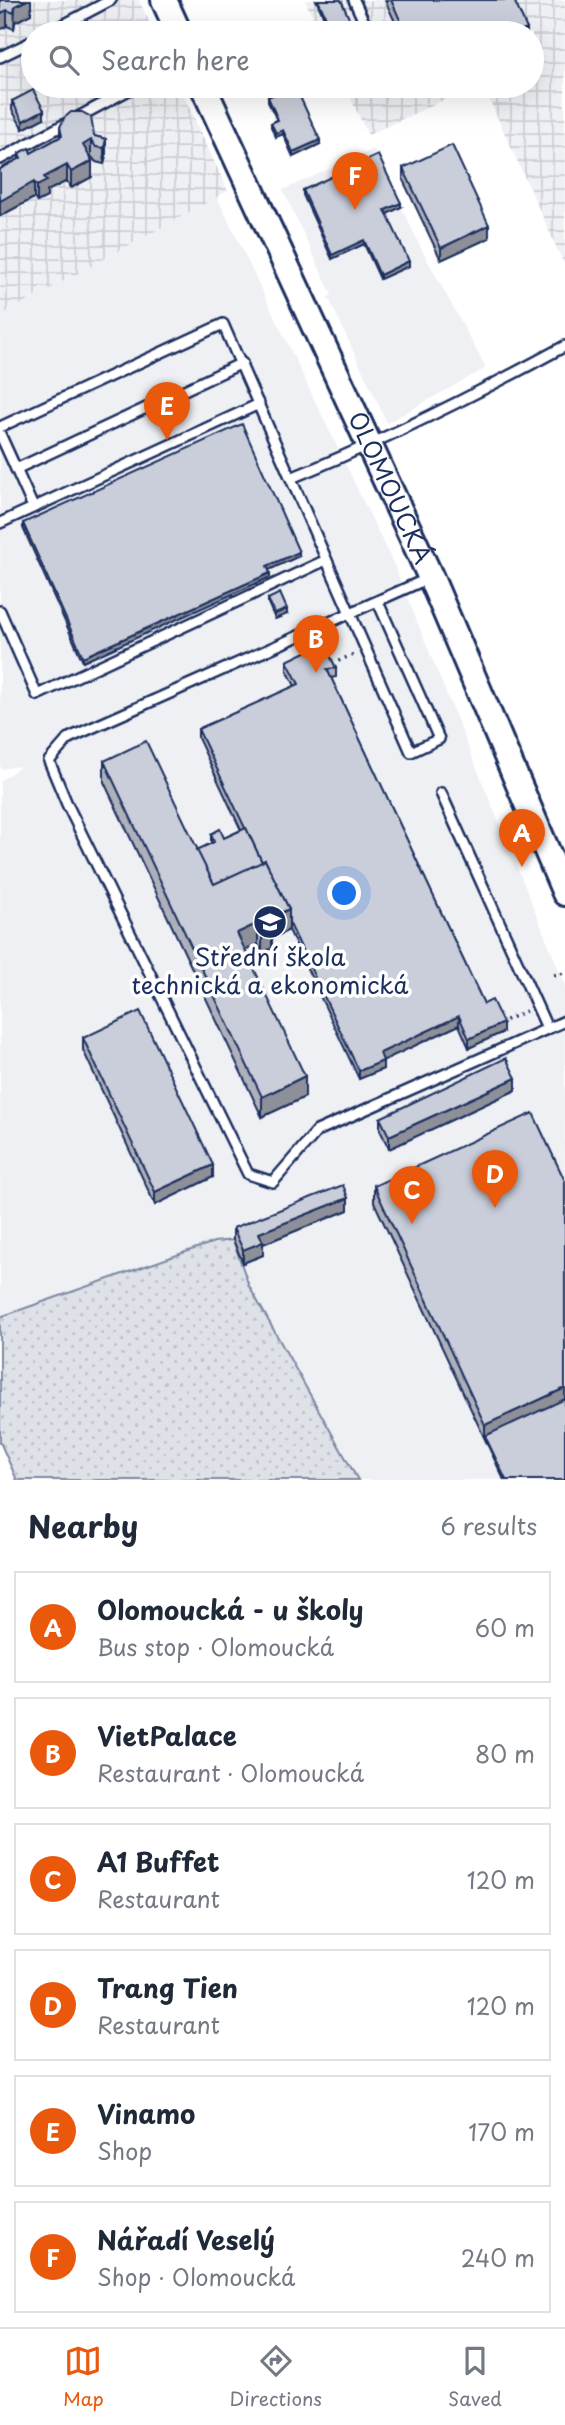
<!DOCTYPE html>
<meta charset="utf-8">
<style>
:root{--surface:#fff;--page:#f6f6f7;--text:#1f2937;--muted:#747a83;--line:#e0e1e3;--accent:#ea580c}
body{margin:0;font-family:"Playpen Sans",sans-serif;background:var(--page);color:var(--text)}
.you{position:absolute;left:345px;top:894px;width:24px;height:24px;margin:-18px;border:5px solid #fff;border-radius:50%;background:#1a73e8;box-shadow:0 0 0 10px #1a73e833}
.badge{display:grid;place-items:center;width:46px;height:46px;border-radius:50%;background:var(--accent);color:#fff;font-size:23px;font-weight:700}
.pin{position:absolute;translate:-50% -58px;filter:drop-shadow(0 2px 4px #0008)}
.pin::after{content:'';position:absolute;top:37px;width:24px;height:21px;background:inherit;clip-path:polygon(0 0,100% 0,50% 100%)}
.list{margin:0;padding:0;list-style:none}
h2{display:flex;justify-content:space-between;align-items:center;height:91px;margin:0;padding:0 28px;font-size:30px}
h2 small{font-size:23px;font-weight:400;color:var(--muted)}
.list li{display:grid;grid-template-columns:46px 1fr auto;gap:21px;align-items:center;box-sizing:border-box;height:112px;margin:0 14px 14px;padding:0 14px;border:2px solid var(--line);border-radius:0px}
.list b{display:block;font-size:26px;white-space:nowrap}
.list p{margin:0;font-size:23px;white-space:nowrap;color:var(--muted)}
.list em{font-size:23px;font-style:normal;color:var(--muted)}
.icon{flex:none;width:38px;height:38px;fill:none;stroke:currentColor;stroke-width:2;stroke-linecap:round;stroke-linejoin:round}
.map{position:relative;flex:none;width:565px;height:1480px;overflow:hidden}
.search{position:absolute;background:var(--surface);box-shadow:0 7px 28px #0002;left:21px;right:21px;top:21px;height:77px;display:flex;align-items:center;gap:18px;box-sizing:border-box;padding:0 24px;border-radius:38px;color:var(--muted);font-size:26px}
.sheet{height:847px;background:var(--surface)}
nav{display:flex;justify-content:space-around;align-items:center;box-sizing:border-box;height:98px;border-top:2px solid var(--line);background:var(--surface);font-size:19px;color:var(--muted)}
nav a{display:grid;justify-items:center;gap:4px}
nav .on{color:var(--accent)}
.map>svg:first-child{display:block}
.built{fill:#eff0f4}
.industrial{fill:url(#industrial-grid)}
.grass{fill:url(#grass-dots);stroke:#7c88a2;stroke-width:2}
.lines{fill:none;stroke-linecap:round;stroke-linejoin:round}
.service-casing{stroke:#1b2f5e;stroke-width:14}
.secondary-casing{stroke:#1b2f5e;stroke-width:30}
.path{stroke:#1b2f5e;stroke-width:3.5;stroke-dasharray:2 5;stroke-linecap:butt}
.service{stroke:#fff;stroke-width:9}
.secondary{stroke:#fff;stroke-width:24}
.wall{fill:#aeb1bb;stroke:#1b2f5e;stroke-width:2}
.shaded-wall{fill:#8d9099;stroke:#1b2f5e;stroke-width:2}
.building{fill:#caceda;stroke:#1b2f5e;stroke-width:2}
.labels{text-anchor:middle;stroke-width:7;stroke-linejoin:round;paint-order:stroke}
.street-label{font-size:24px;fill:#1b2f5e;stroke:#fff}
.poi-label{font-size:24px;fill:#1b2f5e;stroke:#fff}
</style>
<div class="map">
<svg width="565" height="1480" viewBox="0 0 565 1480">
<defs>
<pattern id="industrial-grid" width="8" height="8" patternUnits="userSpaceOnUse" patternTransform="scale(1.75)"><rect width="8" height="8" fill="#eff0f4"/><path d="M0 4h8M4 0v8" fill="none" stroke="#ccced4"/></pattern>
<pattern id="grass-dots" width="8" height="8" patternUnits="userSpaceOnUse" patternTransform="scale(1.75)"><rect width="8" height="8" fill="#dee1e7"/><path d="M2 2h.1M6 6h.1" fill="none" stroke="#bec1c9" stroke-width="1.8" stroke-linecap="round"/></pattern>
</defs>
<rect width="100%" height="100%" fill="#fff"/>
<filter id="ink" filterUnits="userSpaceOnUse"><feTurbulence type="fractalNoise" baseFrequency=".0143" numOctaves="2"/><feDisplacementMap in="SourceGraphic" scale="14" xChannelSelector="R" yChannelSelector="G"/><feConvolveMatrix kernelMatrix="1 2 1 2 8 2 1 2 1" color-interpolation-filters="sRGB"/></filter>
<g filter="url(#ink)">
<g class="built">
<polygon points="374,149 423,252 486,368 387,423 328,297 332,295 283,190"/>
<polygon points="217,197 394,565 565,985 565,1480 358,1480 248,1286 243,1263 214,1242 0,1317 0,781 21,766 1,769 0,765 0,316"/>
</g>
<g class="industrial">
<polygon points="0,0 139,0 154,33 33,33 33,86 179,86 228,191 0,316"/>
<polygon points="305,0 565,0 565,266 483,86 532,86 532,33 320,33"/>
<polygon points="345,86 473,86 368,135"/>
</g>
<polygon class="grass" points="233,1240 249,1286 358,1480 17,1480 0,1442 0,1317 214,1242"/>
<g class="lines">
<g class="service-casing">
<g id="service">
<polyline points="354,0 369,33"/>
<polyline points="48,33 111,0"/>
<polyline points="0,57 33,41"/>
<polyline points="0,159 136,86"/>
<polyline points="0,427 223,324 411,752 439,739 378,602"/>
<polyline points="0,434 16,469 242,363"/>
<polyline points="16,469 33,507"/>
<path d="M291,478C386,440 475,395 565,346"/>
<polyline points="0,523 259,404"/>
<polyline points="429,578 69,738 49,761 67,804 248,1174 273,1182 317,1131 565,1021"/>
<polyline points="0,611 37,695 326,560"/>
<polyline points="441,793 547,1028"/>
</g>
</g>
<g class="secondary-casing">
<g id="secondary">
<polyline points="164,0 179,33"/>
<path id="s1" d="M203,86L431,578L565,893"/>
</g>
</g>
<g class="path">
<polyline points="332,664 354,654"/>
<polyline points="554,975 565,973"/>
<polyline points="499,1023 526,1011"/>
</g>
<use href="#service" class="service"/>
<use href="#secondary" class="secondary"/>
</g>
<g class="wall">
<polygon points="0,0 31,0 31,14 15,22 14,29 7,26"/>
<polygon points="316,0 341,0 352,29 344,33 331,33"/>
<polygon points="385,0 514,0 527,33 400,33"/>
<polygon points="268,97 320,144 293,157 283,134 276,137 271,127 271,123 277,120 268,102"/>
<polygon points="12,101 44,118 23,129 12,110"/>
<polygon points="60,127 106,139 106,155 104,164 96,162 91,156 89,157 92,177 71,188 67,181 47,191 47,197 37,202 34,198 0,216 0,169 19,159 19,153 31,153 60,137"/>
<polygon points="403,168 489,238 441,260 403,180"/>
<polygon points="303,190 401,207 387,214 409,266 380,279 364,244 332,259 303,195"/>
<polygon points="23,523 299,556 268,570 270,577 83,662 23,528"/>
<polygon points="268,599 287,614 275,619 268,603"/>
<polygon points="287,661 336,668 336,677 331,678 484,1004 503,1032 469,1048 459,1025 383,1060 383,1069 359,1079 289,930 272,938 272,948 262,953 258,944 245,950 305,1097 262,1117 104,782 104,761 197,850 211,844 211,834 224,838 241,830 198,738 198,729 295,686 287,670"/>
<polygon points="83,1038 213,1177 155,1205 83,1050"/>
<polygon points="516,1090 389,1149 380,1130 380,1118"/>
<polygon points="374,1186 565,1480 504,1480 374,1202"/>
<polygon points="348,1210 263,1244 263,1255 243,1263 233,1240 233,1228"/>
</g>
<g class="shaded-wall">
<polygon points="27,0 31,0 31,14 15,22 14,29 15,6"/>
<polygon points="7,10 7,26 0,30 0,14"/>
<polygon points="352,25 352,29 344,33 334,33"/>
<polygon points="527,29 527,33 517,33"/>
<polygon points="44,110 44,118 23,129 23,121"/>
<polygon points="283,130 283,134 276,137 276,133"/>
<polygon points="106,139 106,155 104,164 104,148"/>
<polygon points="91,140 91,156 83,161 83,145"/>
<polygon points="320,140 320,144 293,157 293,152"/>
<polygon points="92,161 92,177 71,188 71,172"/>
<polygon points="67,165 67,181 47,191 47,197 37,202 37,186 44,177"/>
<polygon points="34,182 34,198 0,216 0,201"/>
<polygon points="401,203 401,207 385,215 385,210"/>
<polygon points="489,225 489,238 441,260 441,248"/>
<polygon points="364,240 364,244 332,259 332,255"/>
<polygon points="409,261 409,266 380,279 380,275"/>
<polygon points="299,552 299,556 267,571 267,566"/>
<polygon points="270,573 270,577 83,662 83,657"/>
<polygon points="287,609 287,614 275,619 275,614"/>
<polygon points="289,909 289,930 272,938 272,948 262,953 262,932 268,919"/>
<polygon points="258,923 258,944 237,954 237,933"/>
<polygon points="459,1016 459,1025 380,1062 380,1053"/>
<polygon points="503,1023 503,1032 469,1048 469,1039"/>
<polygon points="383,1061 383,1069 359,1079 359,1071"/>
<polygon points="305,1076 305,1097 262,1117 262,1097"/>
<polygon points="516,1078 516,1090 389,1149 389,1136"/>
<polygon points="213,1165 213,1177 155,1205 155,1192"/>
<polygon points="348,1198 348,1210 263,1244 263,1255 243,1263 243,1250 259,1233"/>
<polygon points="565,1388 565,1404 485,1436 485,1425"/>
</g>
<g class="building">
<polygon points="0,0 27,0 15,6 14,13 7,10 0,14"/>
<polygon points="318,0 341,0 352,25 333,33"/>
<polygon points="391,0 514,0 527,29 517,33 406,33"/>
<polygon points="293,86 295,86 320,140 293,152 283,130 276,133 271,123 278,120 268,97"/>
<polygon points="33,90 44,110 23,121 12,101"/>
<polygon points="71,112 82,112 91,117 94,136 106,139 104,148 96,147 91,140 83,145 92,161 71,172 67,165 44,177 47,181 37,186 34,182 0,201 0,169 21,158 19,153 29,148 31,153 62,136 60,127 64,118"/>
<polygon points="452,145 489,225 441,248 403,168"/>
<polygon points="378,155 401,203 385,210 409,261 380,275 364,240 332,255 303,190"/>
<polygon points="242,424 299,552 267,566 270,573 83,657 23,523"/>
<polygon points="280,593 287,609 275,614 268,599"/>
<polygon points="324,643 336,668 327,669 484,1004 492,1000 503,1023 469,1039 459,1016 380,1053 383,1061 359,1071 289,922 289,909 265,860 262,862 246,828 245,828 198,729 299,684 287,661"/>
<polygon points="146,741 214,884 265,860 289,909 268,919 272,927 262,932 258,923 237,933 305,1076 262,1097 104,761"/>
<polygon points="246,828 262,862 214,884 197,850 214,842 211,834 220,829 224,838"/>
<polygon points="140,1011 213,1165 155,1192 83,1038"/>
<polygon points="506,1058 516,1078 389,1136 380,1118"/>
<polygon points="533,1113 565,1181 565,1388 485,1425 374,1186"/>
<polygon points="343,1185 348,1198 259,1233 263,1242 243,1250 233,1228"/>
<polygon points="565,1399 565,1480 506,1480 485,1436"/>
</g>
</g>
<defs>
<g id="school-disc" transform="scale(1.75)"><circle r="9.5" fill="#1b2f5e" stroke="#fff"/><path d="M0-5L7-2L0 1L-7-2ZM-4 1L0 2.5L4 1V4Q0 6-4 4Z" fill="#fff"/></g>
</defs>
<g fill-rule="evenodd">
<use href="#school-disc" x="270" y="922"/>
</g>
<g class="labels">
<g class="street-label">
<text dy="8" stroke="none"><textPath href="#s1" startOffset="443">OLOMOUCKÁ</textPath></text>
</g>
<g class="poi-label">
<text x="270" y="966">Střední škola<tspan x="270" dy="28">technická a ekonomická</tspan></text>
</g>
</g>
</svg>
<div class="you"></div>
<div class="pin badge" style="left:522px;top:867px">A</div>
<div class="pin badge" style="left:316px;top:673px">B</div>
<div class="pin badge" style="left:412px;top:1224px">C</div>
<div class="pin badge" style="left:495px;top:1208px">D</div>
<div class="pin badge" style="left:167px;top:440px">E</div>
<div class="pin badge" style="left:355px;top:210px">F</div>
<div class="search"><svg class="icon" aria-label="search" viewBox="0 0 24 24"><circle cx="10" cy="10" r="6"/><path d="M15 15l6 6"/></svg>Search here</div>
</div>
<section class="sheet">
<h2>Nearby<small>6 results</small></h2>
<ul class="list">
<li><span class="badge">A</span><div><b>Olomoucká - u školy</b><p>Bus stop · Olomoucká</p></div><em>60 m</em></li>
<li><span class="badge">B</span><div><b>VietPalace</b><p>Restaurant · Olomoucká</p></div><em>80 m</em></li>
<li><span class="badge">C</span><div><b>A1 Buffet</b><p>Restaurant</p></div><em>120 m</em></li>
<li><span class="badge">D</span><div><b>Trang Tien</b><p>Restaurant</p></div><em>120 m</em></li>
<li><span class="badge">E</span><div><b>Vinamo</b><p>Shop</p></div><em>170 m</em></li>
<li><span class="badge">F</span><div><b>Nářadí Veselý</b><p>Shop · Olomoucká</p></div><em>240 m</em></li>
</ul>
</section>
<nav>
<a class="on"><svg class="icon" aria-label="map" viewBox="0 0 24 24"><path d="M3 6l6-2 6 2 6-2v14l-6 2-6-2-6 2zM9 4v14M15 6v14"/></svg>Map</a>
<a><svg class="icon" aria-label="directions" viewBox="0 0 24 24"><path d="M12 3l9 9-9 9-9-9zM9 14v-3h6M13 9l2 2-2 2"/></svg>Directions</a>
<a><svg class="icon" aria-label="saved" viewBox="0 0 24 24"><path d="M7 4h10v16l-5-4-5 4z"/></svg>Saved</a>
</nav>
